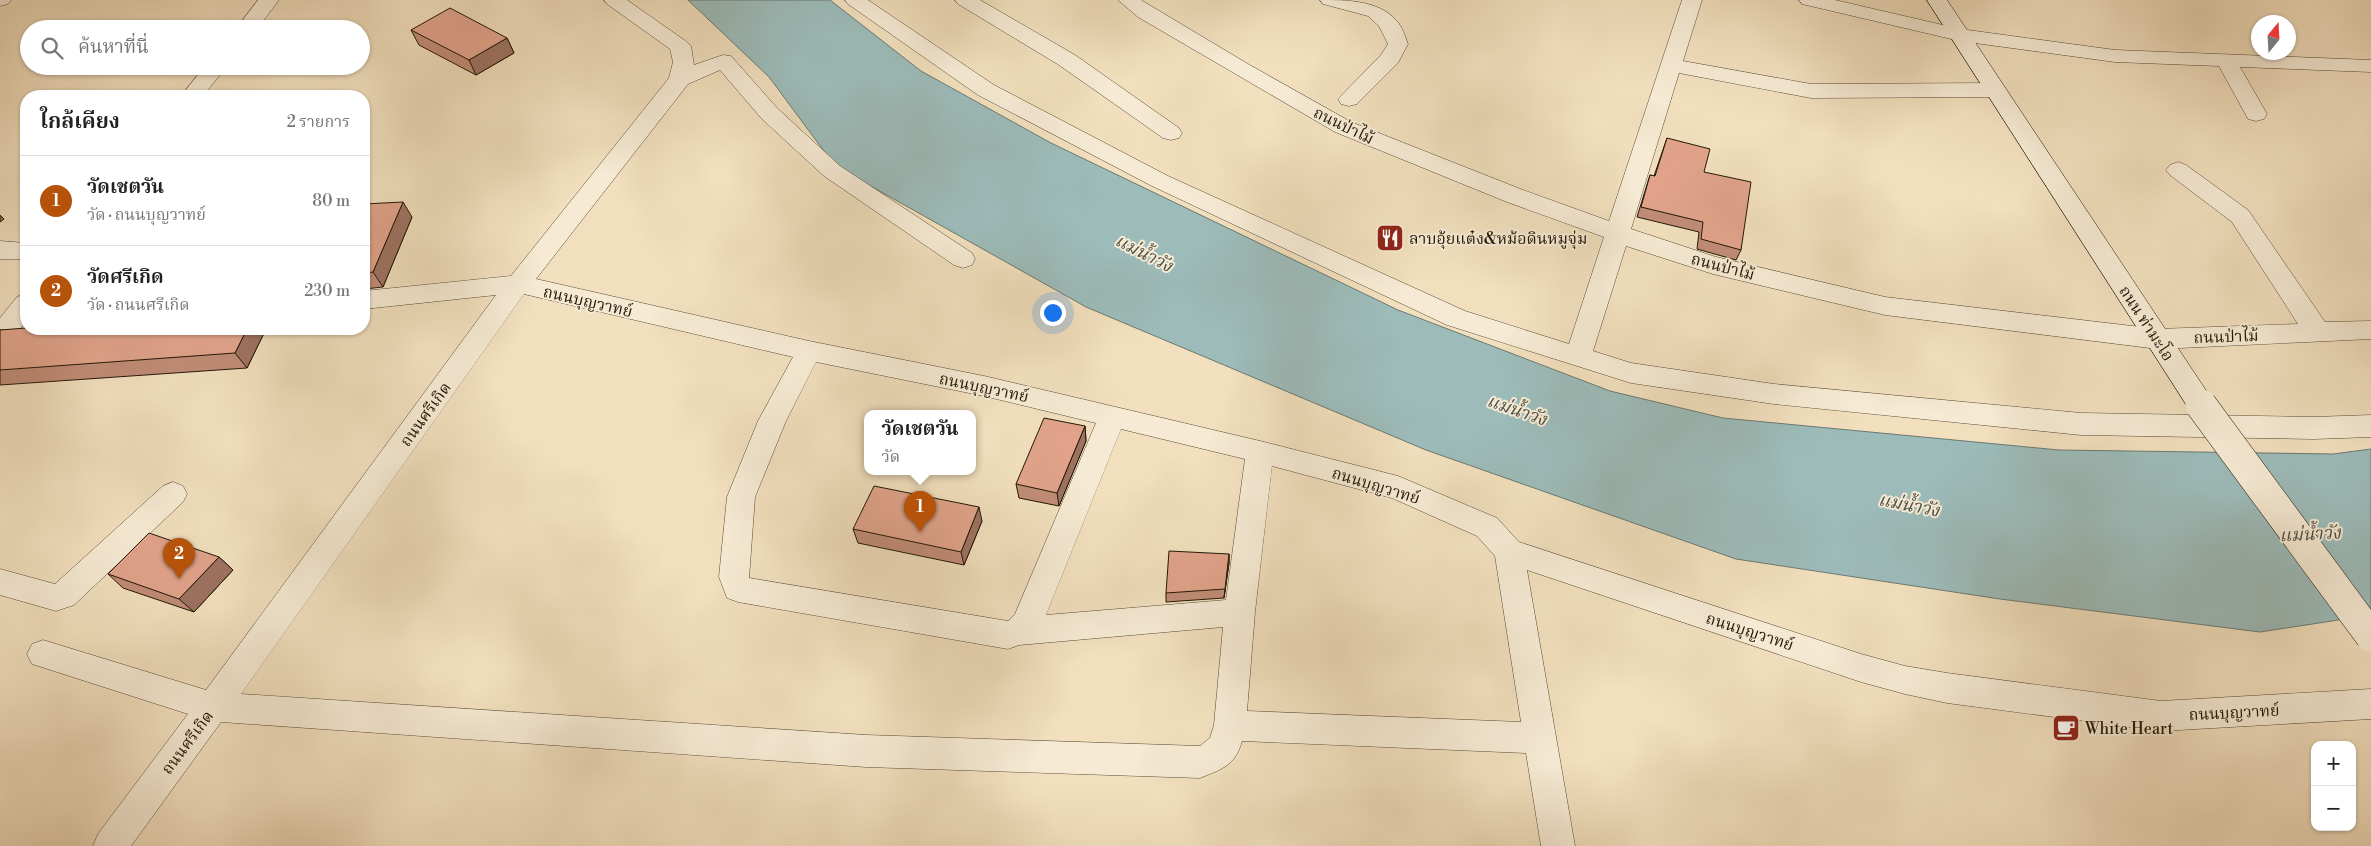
<!DOCTYPE html>
<html lang="th">
<meta charset="utf-8">
<style>
:root{--surface:#fff;--page:#f2f2f2;--text:#222;--muted:#767676;--line:#e0e0e0;--accent:#b45309}
body{margin:0;font-family:"Libre Bodoni","Noto Serif Thai",serif;background:var(--page);color:var(--text)}
.controls{position:absolute;right:15px;bottom:15px;display:grid;overflow:hidden;border-radius:10px;box-shadow:0 1px 4px #0004}
.controls button{width:45px;height:45px;display:grid;place-items:center;padding:0;border:0;border-bottom:1px solid var(--line);background:var(--surface);color:var(--text);font:25px sans-serif}
.compass{position:absolute;left:2251px;top:15px;width:45px;height:45px;border-radius:50%;background:var(--surface);box-shadow:0 1px 4px #0004;rotate:18deg}
.you{position:absolute;left:1052px;top:312px;width:18px;height:18px;margin:-12px;border:4px solid #fff;border-radius:50%;background:#1a73e8;box-shadow:0 0 0 8px #1a73e833}
.badge{display:grid;place-items:center;width:32px;height:32px;border-radius:50%;background:var(--accent);color:#fff;font-size:16px;font-weight:700}
.pin{position:absolute;translate:-50% -41px;filter:drop-shadow(0 1px 2px #0008)}
.pin::after{content:'';position:absolute;top:26px;width:18px;height:15px;background:inherit;clip-path:polygon(0 0,100% 0,50% 100%)}
.popup{position:absolute;left:864px;top:410px;width:112px;height:65px;box-sizing:border-box;display:grid;place-content:center;border-radius:10px;background:var(--surface);filter:drop-shadow(0 1px 4px #0005);font-size:16px;white-space:nowrap;color:var(--muted)}
.popup b{font-size:19px;color:var(--text)}
.popup::after{content:'';position:absolute;left:50%;top:100%;margin-left:-10px;border:10px solid transparent;border-top-color:var(--surface)}
.list{margin:0;padding:0;list-style:none}
h2{display:flex;justify-content:space-between;align-items:center;height:65px;margin:0;padding:0 20px;font-size:21px}
h2 small{font-size:16px;font-weight:400;color:var(--muted)}
.list li{display:grid;grid-template-columns:32px 1fr auto;gap:15px;align-items:center;box-sizing:border-box;height:90px;padding:0 20px;border-top:1px solid var(--line)}
.list b{display:block;font-size:19px;white-space:nowrap}
.list p{margin:0;font-size:16px;white-space:nowrap;color:var(--muted)}
.list em{font-size:16px;font-style:normal;color:var(--muted)}
.icon{flex:none;width:28px;height:28px;fill:none;stroke:currentColor;stroke-width:2;stroke-linecap:round;stroke-linejoin:round}
.map{position:relative;flex:none;width:2371px;height:846px;overflow:hidden}
.search{position:absolute;background:var(--surface);box-shadow:0 1px 4px #0004;left:20px;top:20px;width:350px;height:55px;display:flex;align-items:center;gap:12px;box-sizing:border-box;padding:0 18px;border-radius:28px;color:var(--muted);font-size:19px}
.panel{position:absolute;background:var(--surface);box-shadow:0 1px 4px #0004;left:20px;top:90px;width:350px;height:245px;border-radius:20px}
.map>svg:first-child{display:block}
.water{fill:#9cbbb9;stroke:#6b7972}
.lines{fill:none;stroke-linecap:round;stroke-linejoin:round}
.street-casing{stroke:#564934;stroke-width:1}
.secondary-casing{stroke:#221707;stroke-width:1}
.street{fill:#f6ead4;fill-rule:evenodd}
.secondary{fill:#f6ead4;fill-rule:evenodd}
.secondary-bridge-casing{stroke:#221707;stroke-width:32;stroke-linecap:butt}
.secondary-bridge{stroke:#f6ead4;stroke-width:31}
.wall{fill:#c18c77;stroke:#221707}
.shaded-wall{fill:#9d7261;stroke:#221707}
.building{fill:#e0a38a;stroke:#221707}
.labels{text-anchor:middle;stroke-width:4;stroke-linejoin:round;paint-order:stroke}
.street-label{font-size:16px;fill:#221707;stroke:#f6ead4}
.poi-label{font-size:16px;fill:#221707;stroke:#f6ead4;text-anchor:start}
.water-label{font-size:18px;font-style:italic;fill:#4d5045;stroke:#f6ead4}
</style>
<div class="map">
<svg width="2371" height="846" viewBox="0 0 2371 846">
<rect width="100%" height="100%" fill="#f1dfbd"/>
<filter id="stains"><feTurbulence type="fractalNoise" baseFrequency=".004" numOctaves="4"/><feColorMatrix values="0 0 0 0 .2 0 0 0 0 .09 0 0 0 0 .02 0 0 0 .5 -.17"/></filter>
<radialGradient id="worn" r=".72"><stop offset=".6" stop-color="#630" stop-opacity="0"/><stop offset="1" stop-color="#630" stop-opacity=".3"/></radialGradient>
<polygon class="water" points="688,0 830,0 921,71 1051,143 1398,310 1610,391 1723,418 2059,450 2333,454 2371,449 2371,615 2260,632 2000,599 1736,559 1426,450 1086,307 835,166 769,77"/>
<g class="lines">
<g class="street-casing">
<g id="street">
<polygon points="0,0 11,0 8,4 0,6"/>
<polygon points="258,0 279,0 257,29 236,29"/>
<path d="M604,0H627L687,42L691,46L694,65L723,55L731,56L777,108L840,166L972,253L975,259L972,265L963,268L954,265L824,176L761,118L720,70L688,84L536,279L809,341L984,376L1260,441L1398,476L1497,518L1519,542L1861,654L1905,666L1947,673L2161,701L2371,689V719L2161,731L1947,703L1905,694L1861,682L1527,570L1575,846H1541L1526,753L1242,741C1235,766 1222,769 1200,778L866,767L221,722L131,846H93L98,834L188,714L32,664L27,654L32,644L43,640L206,690L496,295L364,309V291L511,276L669,78L673,62L670,49L607,4ZM524,294L793,357L758,421L727,497L719,577L727,598L738,602L1008,649L1019,645L1223,627L1214,725L1210,738L1200,746L866,735L241,694ZM816,362L984,396L1096,423L1015,614L1008,621L749,578L755,497L786,421ZM1121,429L1245,459L1226,600L1046,615ZM1272,466L1392,498L1477,536L1495,556L1521,722L1247,711L1255,612Z"/>
<polygon points="845,0 868,0 994,85 1168,176 1465,311 1569,344 1604,237 1507,202 1335,132 1138,17 1118,0 1141,0 1248,64 1351,122 1523,190 1609,221 1682,0 1702,0 1683,61 1811,84 1995,83 2003,85 2006,90 2003,95 1995,97 1811,98 1679,73 1631,229 1716,257 1885,297 2158,329 2298,324 2232,222 2170,175 2166,170 2170,165 2178,162 2186,165 2248,210 2325,322 2371,321 2371,339 2158,349 1885,315 1713,274 1626,246 1593,351 1631,363 1774,384 2081,413 2314,417 2371,415 2371,437 2314,439 2081,435 1774,404 1631,383 1447,325 1152,186 978,95 848,4"/>
<polygon points="955,0 980,0 1075,55 1179,128 1182,133 1179,138 1171,140 1163,138 1059,65 958,4"/>
<path d="M1320,0C1346,0 1378,0 1396,20C1402,26 1405,36 1408,44L1398,63L1357,104L1349,106L1341,104L1338,99L1381,55L1388,44L1379,26L1368,16L1323,4Z"/>
<polygon points="1799,0 1835,0 1960,29 2115,50 2371,60 2371,72 2240,67 2267,114 2264,119 2256,121 2248,119 2219,66 2115,62 1960,41 1802,4"/>
<polygon points="205,66 227,66 203,96 181,96"/>
<polygon points="0,241 26,243 26,259 0,259"/>
<path d="M26,294C27,311 27,342 0,334V318L17,297Z"/>
<polygon points="173,482 183,486 187,494 183,502 74,605 56,611 0,595 0,569 55,584 163,486"/>
</g>
</g>
<g class="secondary-casing">
<polygon id="secondary" points="1927,0 1947,0 2211,398 2215,405 2211,412 2201,415 2191,412"/>
</g>
<use href="#street" class="street"/>
<use href="#secondary" class="secondary"/>
<g class="secondary-bridge-casing">
<polyline id="secondary-bridge" points="2201,405 2371,636"/>
</g>
<use href="#secondary-bridge" class="secondary-bridge"/>
</g>
<g class="wall">
<polygon points="411,30 507,38 514,53 476,75 419,45"/>
<polygon points="1667,138 1704,172 1741,250 1736,260 1697,249 1699,232 1637,217 1650,175 1654,176"/>
<polygon points="364,204 412,217 383,287 364,289"/>
<polygon points="266,329 247,368 0,385 0,330"/>
<polygon points="1085,426 1086,441 1059,506 1019,498 1016,484"/>
<polygon points="982,521 964,565 858,543 853,529"/>
<polygon points="1229,554 1229,563 1224,598 1166,602 1166,593"/>
<polygon points="219,557 233,570 194,612 123,588 108,574"/>
</g>
<g class="shaded-wall">
<polygon points="507,38 514,53 476,75 469,60"/>
<polygon points="403,202 412,217 383,287 373,272"/>
<polygon points="0,215 4,219 0,222"/>
<polygon points="247,329 266,329 247,368 235,353"/>
<polygon points="1085,426 1086,441 1059,506 1057,493"/>
<polygon points="979,507 982,521 964,565 961,552"/>
<polygon points="1229,554 1229,563 1224,598 1225,589"/>
<polygon points="219,557 233,570 194,612 179,599"/>
</g>
<g class="building">
<polygon points="450,8 507,38 469,60 411,30"/>
<polygon points="1667,138 1710,149 1704,172 1751,182 1741,250 1701,239 1703,222 1641,207 1650,175 1655,176"/>
<polygon points="403,202 373,272 364,273 364,204"/>
<polygon points="26,328 26,329 247,329 235,353 0,370 0,330"/>
<polygon points="1044,418 1085,426 1057,493 1016,484"/>
<polygon points="874,486 979,507 961,552 853,529"/>
<polygon points="149,533 219,557 179,599 108,574"/>
<polygon points="1169,551 1229,554 1225,589 1166,593"/>
</g>
<defs>
<g id="restaurant-square" transform="scale(1.4375)"><rect x="-9" y="-9" width="18" height="18" rx="4" fill="#8f2418" stroke="#f6ead4"/><path d="M-5-6h1v4h1v-4h1v4h1v-4h1v5L-1.5 .5V6h-2V.5L-5-1ZM5-6V6H3V1.5H1.5Q1.5-4 5-6Z" fill="#fff"/></g>
<g id="cafe-square" transform="scale(1.4375)"><rect x="-9" y="-9" width="18" height="18" rx="4" fill="#8f2418" stroke="#f6ead4"/><path d="M-5.5-4.5H6V0H3Q3 3.5 0 3.5H-2.5Q-5.5 3.5-5.5 0ZM3-3.2v2h1.7v-2ZM-6 4.5H4V6H-6Z" fill="#fff"/></g>
</defs>
<g fill-rule="evenodd">
<use href="#restaurant-square" x="1390" y="238"/>
<use href="#cafe-square" x="2066" y="728"/>
</g>
<g class="labels">
<g class="street-label">
<text transform="translate(1344 125) rotate(26)" y="6">ถนนป่าไม้</text>
<text transform="translate(1723 266) rotate(15)" y="6">ถนนป่าไม้</text>
<text transform="translate(588 301) rotate(13)" y="6">ถนนบุญวาทย์</text>
<text transform="translate(2147 323) rotate(57)" y="6">ถนน ท่ามะโอ</text>
<text transform="translate(2226 336) rotate(-2)" y="6">ถนนป่าไม้</text>
<text transform="translate(984 387) rotate(12)" y="6">ถนนบุญวาทย์</text>
<text transform="translate(425 414) rotate(-54)" y="6">ถนนศรีเกิด</text>
<text transform="translate(1376 485) rotate(17)" y="6">ถนนบุญวาทย์</text>
<text transform="translate(1750 631) rotate(18)" y="6">ถนนบุญวาทย์</text>
<text transform="translate(2234 712) rotate(-3)" y="6">ถนนบุญวาทย์</text>
<text transform="translate(187 742) rotate(-53)" y="6">ถนนศรีเกิด</text>
</g>
<g class="poi-label">
<text x="1409" y="244">ลาบอุ้ยแต๋ง&amp;หม้อดินหมูจุ่ม</text>
<text x="2085" y="734">White Heart</text>
</g>
<g class="water-label">
<text transform="translate(1144 253) rotate(27)" y="6">แม่น้ำวัง</text>
<text transform="translate(1517 410) rotate(19)" y="6">แม่น้ำวัง</text>
<text transform="translate(1909 505) rotate(11)" y="6">แม่น้ำวัง</text>
<text transform="translate(2310 534) rotate(-3)" y="6">แม่น้ำวัง</text>
</g>
</g>
<rect width="100%" height="100%" filter="url(#stains)"/>
<rect width="100%" height="100%" fill="url(#worn)"/>
</svg>
<div class="controls">
<button>+</button>
<button>−</button>
</div>
<svg class="compass" viewBox="-18 -18 36 36"><path d="M0-13l5 13h-10z" fill="#e53935"/><path d="M0 13l5-13h-10z" fill="#767676"/></svg>
<div class="you"></div>
<div class="pin badge" style="left:920px;top:532px">1</div>
<div class="popup"><b>วัดเชตวัน</b>วัด</div>
<div class="pin badge" style="left:179px;top:579px">2</div>
<div class="search"><svg class="icon" aria-label="search" viewBox="0 0 24 24"><circle cx="10" cy="10" r="6"/><path d="M15 15l6 6"/></svg>ค้นหาที่นี่</div>
<section class="panel">
<h2>ใกล้เคียง<small>2 รายการ</small></h2>
<ul class="list">
<li><span class="badge">1</span><div><b>วัดเชตวัน</b><p>วัด · ถนนบุญวาทย์</p></div><em>80 m</em></li>
<li><span class="badge">2</span><div><b>วัดศรีเกิด</b><p>วัด · ถนนศรีเกิด</p></div><em>230 m</em></li>
</ul>
</section>
</div>
